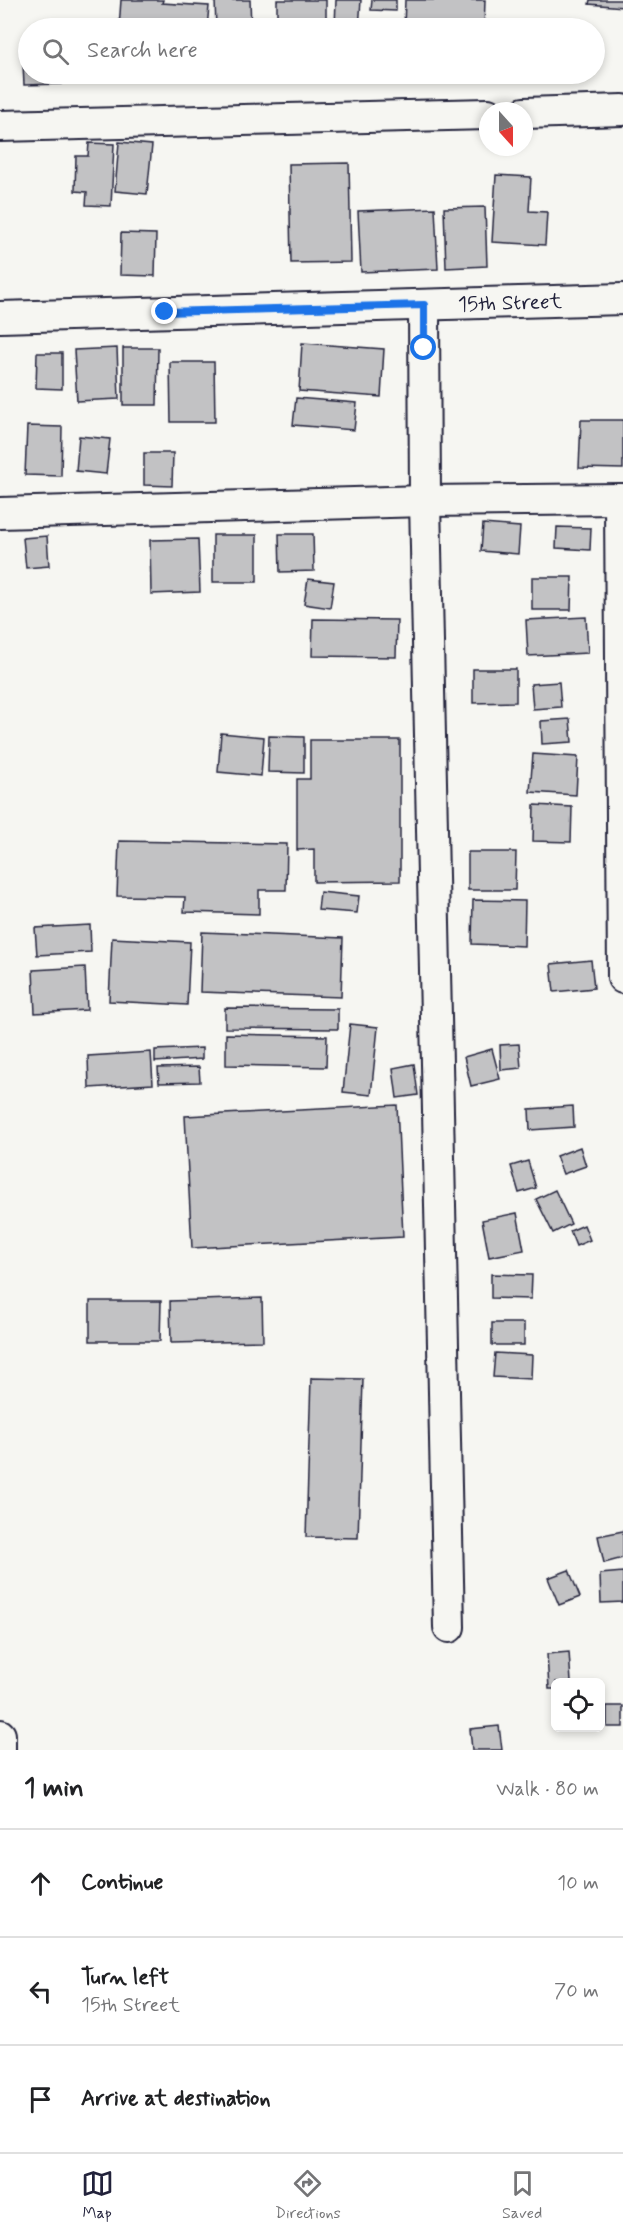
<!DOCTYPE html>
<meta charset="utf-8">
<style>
:root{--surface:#fff;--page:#f6f6f6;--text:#202124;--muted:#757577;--line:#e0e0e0;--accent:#22223b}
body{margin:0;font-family:Mynerve,sans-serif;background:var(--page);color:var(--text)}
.controls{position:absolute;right:18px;bottom:18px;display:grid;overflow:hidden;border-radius:9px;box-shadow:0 3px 9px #0003}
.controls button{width:54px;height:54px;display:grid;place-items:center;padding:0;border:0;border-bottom:2px solid var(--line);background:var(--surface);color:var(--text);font:30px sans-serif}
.compass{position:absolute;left:479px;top:102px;width:54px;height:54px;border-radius:50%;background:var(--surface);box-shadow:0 3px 9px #0003;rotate:159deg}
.stop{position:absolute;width:18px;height:18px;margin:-14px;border:4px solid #1a73e8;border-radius:50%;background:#fff}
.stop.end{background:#1a73e8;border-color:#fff;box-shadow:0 2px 6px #0008}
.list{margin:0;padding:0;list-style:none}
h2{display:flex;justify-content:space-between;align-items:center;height:78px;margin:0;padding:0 24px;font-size:26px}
h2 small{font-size:20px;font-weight:400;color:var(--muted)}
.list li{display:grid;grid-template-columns:39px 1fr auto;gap:18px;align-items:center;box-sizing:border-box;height:108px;padding:0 24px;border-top:2px solid var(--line)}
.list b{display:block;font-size:22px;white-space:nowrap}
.list p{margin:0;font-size:20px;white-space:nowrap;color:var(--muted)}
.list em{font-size:20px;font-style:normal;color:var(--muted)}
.icon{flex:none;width:33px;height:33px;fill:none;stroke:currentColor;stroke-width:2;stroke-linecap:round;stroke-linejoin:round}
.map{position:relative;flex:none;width:623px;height:1750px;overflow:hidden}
.search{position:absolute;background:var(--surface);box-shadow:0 3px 9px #0003;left:18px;right:18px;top:18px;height:66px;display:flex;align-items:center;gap:15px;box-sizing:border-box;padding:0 21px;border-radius:33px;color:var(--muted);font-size:22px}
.sheet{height:402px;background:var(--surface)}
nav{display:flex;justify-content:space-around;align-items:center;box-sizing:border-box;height:84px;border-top:2px solid var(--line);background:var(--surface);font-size:16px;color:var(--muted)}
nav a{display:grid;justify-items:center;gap:3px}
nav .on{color:var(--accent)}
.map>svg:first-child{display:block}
.building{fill:#c2c2c4;stroke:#22223b;stroke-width:1.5}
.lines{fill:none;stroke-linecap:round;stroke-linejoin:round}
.minor-casing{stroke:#22223b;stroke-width:34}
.minor{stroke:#f6f6f2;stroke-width:30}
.route{stroke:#1a73e8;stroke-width:8}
.labels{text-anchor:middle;stroke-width:6;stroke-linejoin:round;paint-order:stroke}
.street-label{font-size:21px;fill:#22223b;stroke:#f6f6f2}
</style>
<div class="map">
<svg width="623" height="1750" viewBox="0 0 623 1750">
<rect width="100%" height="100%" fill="#f6f6f2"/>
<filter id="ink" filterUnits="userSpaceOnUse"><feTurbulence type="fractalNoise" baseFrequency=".0167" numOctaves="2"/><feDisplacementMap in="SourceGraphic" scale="12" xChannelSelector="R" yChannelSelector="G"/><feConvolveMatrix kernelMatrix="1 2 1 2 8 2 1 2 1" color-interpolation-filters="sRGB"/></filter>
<g filter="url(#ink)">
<g class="building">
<polygon points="121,0 163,0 162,3 209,6 207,28 119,28"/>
<polygon points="215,0 250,0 251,28 216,28"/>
<rect x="277" y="0" width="49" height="28"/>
<polygon points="336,0 361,0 359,28 335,28"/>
<polygon points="372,0 396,0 396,11 371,10"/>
<polygon points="405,0 485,0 484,28 404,28"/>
<polygon points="590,0 623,0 623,7 589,4"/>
<polygon points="22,42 28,42 28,74 61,74 62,84 24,85"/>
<polygon points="117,74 205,74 205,78"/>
<polygon points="403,74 483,74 483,77 403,76"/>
<polygon points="119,142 152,145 147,194 115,191"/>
<polygon points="89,143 114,144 111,206 86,205 87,192 75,191 76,156 88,156"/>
<polygon points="349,163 351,262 291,263 289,164"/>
<polygon points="496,175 531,177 529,211 547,212 545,245 492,242"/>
<polygon points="485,207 487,266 446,268 444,208"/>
<polygon points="435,208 438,269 361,272 358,211"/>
<polygon points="121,233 156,234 155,276 120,275"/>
<polygon points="302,343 384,349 381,397 299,391"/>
<polygon points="117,348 119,399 77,401 74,350"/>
<polygon points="123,348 158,348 157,405 123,405"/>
<polygon points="37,353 62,353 62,389 36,388"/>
<polygon points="170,362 214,362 215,422 171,422"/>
<polygon points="296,398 357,403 354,430 293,425"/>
<polygon points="581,420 623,420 623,469 579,468"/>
<polygon points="27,426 62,427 61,476 25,475"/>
<polygon points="79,436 110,439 106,474 76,471"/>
<polygon points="144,453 173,453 172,486 144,485"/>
<polygon points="483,524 520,527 518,554 481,551"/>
<polygon points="557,527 591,528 590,550 556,548"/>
<polygon points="279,534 313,534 314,571 280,572"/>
<rect x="213" y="535" width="44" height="47"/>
<polygon points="47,536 49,566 26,568 23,538"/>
<polygon points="198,539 200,592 151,594 150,540"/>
<polygon points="532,577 572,577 571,610 532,610"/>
<polygon points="308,579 334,582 330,608 304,604"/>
<polygon points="586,617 588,653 528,656 526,620"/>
<polygon points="313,619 397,620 396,657 312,656"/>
<polygon points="473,669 516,669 516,702 473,703"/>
<polygon points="559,682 561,707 533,709 531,684"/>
<polygon points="570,719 572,742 542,744 541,721"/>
<polygon points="221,733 264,737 261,776 218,772"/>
<polygon points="269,736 304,737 304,773 268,772"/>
<polygon points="310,740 400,740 400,881 314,882 314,849 297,850 297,779 310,779"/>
<polygon points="533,754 578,757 576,795 530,792"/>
<polygon points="534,805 572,807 571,842 533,841"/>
<polygon points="119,841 287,844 286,890 259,890 259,914 184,912 185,897 117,896"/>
<polygon points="468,852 516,852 515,890 468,890"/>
<polygon points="320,892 359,896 357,913 318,910"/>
<polygon points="473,900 525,901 524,946 472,944"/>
<polygon points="90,925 91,952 37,955 35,928"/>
<polygon points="202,932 343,938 341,997 200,992"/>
<polygon points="112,938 190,942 187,1005 109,1001"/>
<polygon points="591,960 594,988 554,992 551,964"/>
<polygon points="85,967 87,1010 35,1013 33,970"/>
<polygon points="225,1008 338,1009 338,1029 225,1028"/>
<polygon points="350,1024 378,1027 371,1095 343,1092"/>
<polygon points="226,1034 327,1036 326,1067 226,1065"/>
<polygon points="519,1044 521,1068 501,1070 500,1045"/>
<polygon points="202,1048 202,1059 155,1062 155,1050"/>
<polygon points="492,1049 500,1079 471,1086 464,1057"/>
<polygon points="151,1052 153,1084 89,1088 88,1056"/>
<polygon points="414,1064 418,1095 397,1098 393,1068"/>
<polygon points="199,1067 200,1082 159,1083 158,1068"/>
<polygon points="397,1105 403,1237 192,1248 185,1116"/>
<polygon points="573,1106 574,1127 530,1130 529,1109"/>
<polygon points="580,1147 586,1166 563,1174 556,1156"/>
<polygon points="528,1161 536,1188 519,1193 511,1166"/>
<polygon points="555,1190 571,1224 553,1233 536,1199"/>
<polygon points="517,1213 524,1250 489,1257 482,1220"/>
<polygon points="584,1225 590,1240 576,1246 570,1231"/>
<polygon points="491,1274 532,1275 531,1299 491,1298"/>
<polygon points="262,1298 263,1341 171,1343 170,1301"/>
<polygon points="90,1301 161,1301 160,1341 90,1341"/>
<rect x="492" y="1323" width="32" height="22"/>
<polygon points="495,1353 532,1355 531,1379 493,1377"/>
<polygon points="311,1378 363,1379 358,1538 306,1537"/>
<polygon points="623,1531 623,1558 604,1563 598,1536"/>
<polygon points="569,1570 580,1597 559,1605 548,1578"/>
<polygon points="623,1572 623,1602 601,1603 600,1574"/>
<polygon points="569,1652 571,1682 556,1682 556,1689 549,1689 547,1654"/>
<rect x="607" y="1706" width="16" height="21"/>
<polygon points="499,1726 502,1750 472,1750 470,1729"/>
</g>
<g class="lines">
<g class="minor-casing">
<g id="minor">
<polyline points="524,113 623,110"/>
<polyline points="0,126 488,114"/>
<polyline points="424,305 425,501 449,1627"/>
<path id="s1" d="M0,317L623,299"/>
<polyline points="620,499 623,978"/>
<polyline points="0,513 425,501 623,499"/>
<polyline points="0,1735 0,1750"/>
</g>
</g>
<use href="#minor" class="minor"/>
</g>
</g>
<g class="lines" filter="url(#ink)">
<polyline class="route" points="165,312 424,305 424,348"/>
</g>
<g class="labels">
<g class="street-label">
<text dy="7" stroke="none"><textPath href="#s1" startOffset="510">15th Street</textPath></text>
</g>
</g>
</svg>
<div class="controls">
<button><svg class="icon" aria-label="locate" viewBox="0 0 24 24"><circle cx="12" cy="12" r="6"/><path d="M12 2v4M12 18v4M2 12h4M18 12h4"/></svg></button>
</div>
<svg class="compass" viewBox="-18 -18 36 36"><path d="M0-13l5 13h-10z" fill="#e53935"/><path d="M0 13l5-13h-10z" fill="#757577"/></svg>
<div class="stop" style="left:424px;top:348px"></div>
<div class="stop end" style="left:165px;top:312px"></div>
<div class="search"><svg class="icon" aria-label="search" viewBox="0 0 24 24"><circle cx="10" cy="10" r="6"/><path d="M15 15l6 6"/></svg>Search here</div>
</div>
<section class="sheet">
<h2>1 min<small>Walk · 80 m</small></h2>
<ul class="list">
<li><svg class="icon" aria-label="ahead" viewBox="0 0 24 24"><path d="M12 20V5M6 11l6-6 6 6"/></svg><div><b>Continue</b></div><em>10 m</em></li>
<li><svg class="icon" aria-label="left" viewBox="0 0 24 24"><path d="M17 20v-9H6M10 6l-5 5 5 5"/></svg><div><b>Turn left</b><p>15th Street</p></div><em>70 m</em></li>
<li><svg class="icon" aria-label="arrive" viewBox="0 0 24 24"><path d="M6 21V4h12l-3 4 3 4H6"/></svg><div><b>Arrive at destination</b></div></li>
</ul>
</section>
<nav>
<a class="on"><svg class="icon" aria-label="map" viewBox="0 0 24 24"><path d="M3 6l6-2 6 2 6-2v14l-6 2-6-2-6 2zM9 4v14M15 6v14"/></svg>Map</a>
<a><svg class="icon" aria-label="directions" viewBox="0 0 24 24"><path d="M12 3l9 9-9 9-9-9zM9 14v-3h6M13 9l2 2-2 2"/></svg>Directions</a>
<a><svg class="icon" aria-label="saved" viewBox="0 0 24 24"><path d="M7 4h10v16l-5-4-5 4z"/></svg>Saved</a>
</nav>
